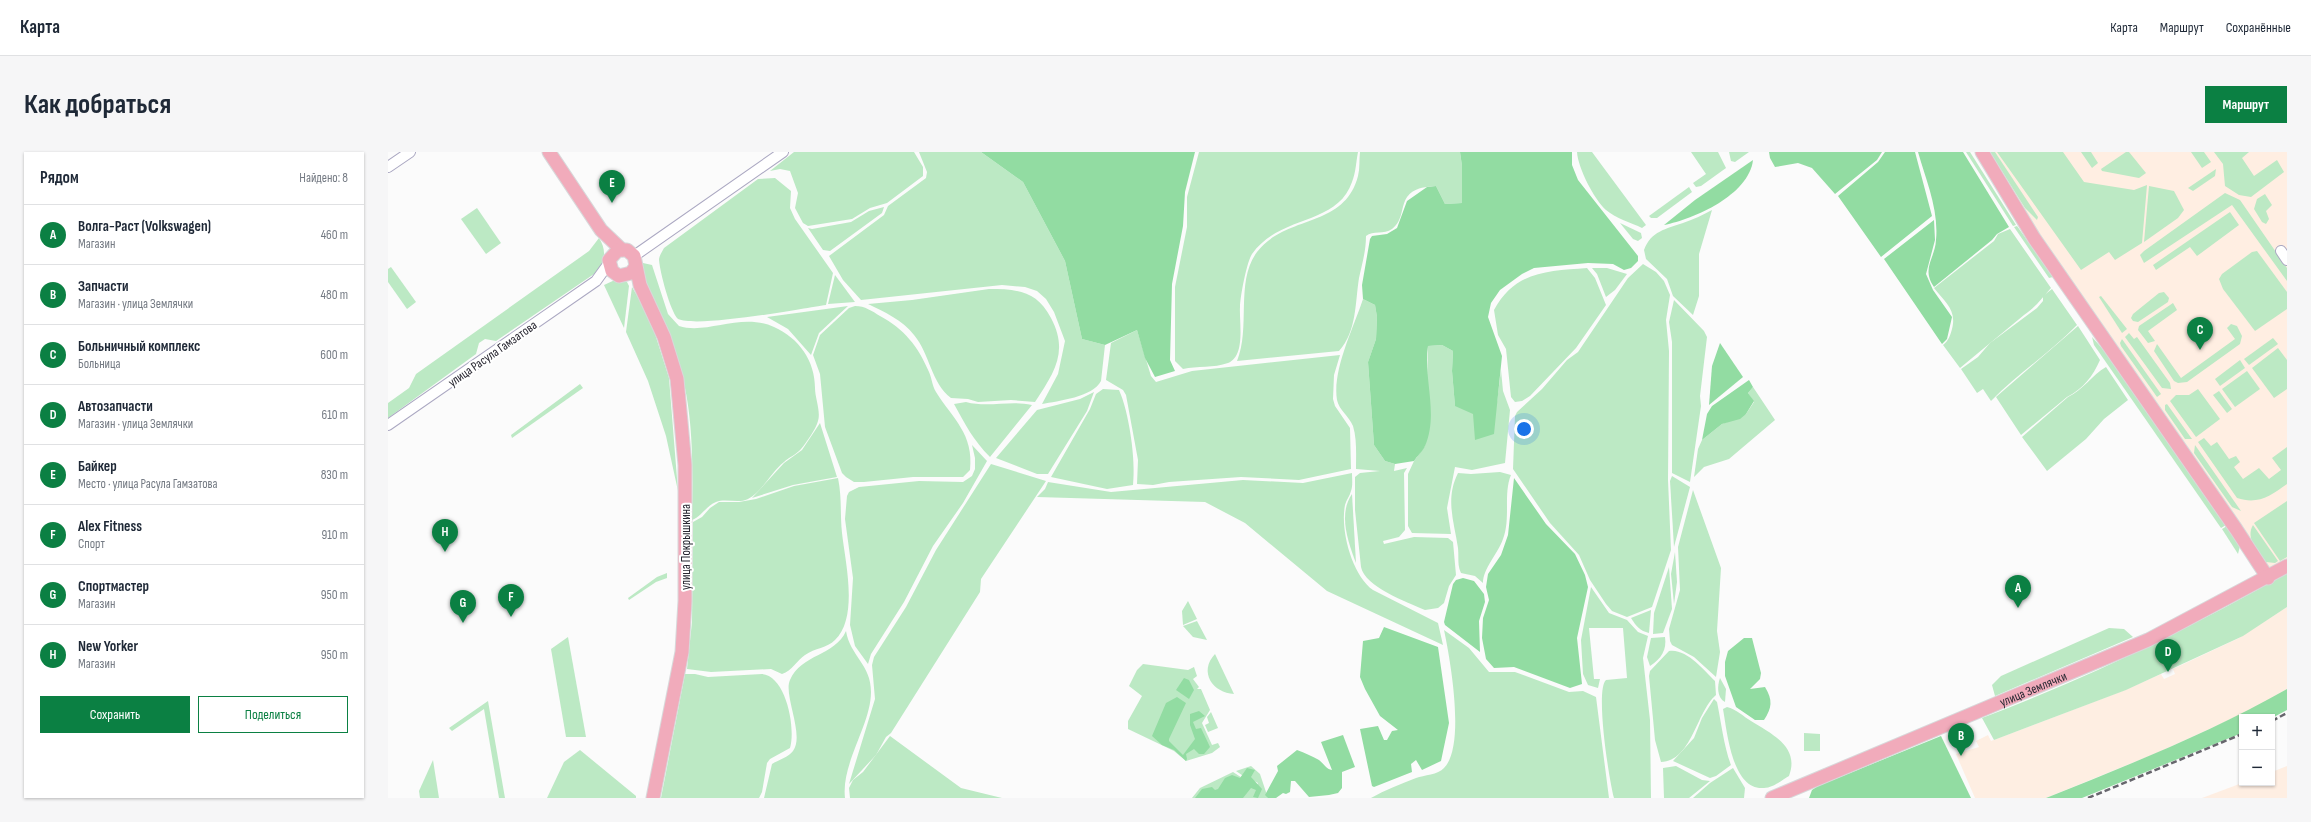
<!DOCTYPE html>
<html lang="ru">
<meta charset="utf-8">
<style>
:root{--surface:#fff;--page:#f6f6f7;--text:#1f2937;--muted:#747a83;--line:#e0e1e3;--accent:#0b8043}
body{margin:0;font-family:"Sofia Sans Condensed",sans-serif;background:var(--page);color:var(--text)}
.controls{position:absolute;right:12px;bottom:12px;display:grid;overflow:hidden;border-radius:0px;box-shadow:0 1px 3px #0004}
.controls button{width:36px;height:36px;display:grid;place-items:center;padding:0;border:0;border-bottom:1px solid var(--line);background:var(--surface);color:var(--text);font:20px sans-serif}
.you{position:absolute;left:1136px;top:277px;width:14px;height:14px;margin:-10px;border:3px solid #fff;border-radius:50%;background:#1a73e8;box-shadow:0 0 0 6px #1a73e833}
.badge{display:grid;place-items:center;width:26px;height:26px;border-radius:50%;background:var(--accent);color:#fff;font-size:13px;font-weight:700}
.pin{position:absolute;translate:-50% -33px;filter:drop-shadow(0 1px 2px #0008)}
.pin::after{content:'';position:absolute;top:21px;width:14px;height:12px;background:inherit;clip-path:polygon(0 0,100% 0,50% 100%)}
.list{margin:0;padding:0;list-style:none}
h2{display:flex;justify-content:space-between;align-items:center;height:52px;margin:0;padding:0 16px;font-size:17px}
h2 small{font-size:13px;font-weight:400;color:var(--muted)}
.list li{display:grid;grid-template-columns:26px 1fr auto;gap:12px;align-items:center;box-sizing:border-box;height:60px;padding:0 16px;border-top:1px solid var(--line)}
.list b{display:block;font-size:15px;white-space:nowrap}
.list p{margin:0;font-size:13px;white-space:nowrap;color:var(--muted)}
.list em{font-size:13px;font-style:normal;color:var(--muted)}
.actions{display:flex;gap:8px;padding:12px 16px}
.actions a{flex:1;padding:9px 0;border:1px solid var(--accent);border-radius:0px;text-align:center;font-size:14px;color:var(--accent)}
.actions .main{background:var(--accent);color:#fff}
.map{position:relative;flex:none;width:1899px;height:646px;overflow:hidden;border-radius:0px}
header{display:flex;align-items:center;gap:24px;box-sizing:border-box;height:56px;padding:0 20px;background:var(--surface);border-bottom:1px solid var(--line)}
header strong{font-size:19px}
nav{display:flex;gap:22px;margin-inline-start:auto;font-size:14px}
.intro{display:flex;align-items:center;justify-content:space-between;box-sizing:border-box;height:96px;padding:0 24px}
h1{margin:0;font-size:28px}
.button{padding:10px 18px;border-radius:0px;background:var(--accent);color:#fff;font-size:14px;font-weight:700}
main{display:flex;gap:24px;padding:0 24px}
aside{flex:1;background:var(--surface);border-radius:0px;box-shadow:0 1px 3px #0004}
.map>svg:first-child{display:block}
.industrial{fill:#feeee2}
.medical{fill:#ffeee2}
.green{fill:#bce9c4}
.forest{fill:#92dca2}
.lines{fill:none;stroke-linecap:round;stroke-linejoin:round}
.minor-casing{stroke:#aba8c2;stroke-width:12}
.major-casing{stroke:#d8d8da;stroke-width:15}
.minor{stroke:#fff;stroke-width:10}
.major{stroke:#f1abbb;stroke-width:13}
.rail{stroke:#67666d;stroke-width:2.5;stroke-dasharray:6 3;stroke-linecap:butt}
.labels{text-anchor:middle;stroke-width:4;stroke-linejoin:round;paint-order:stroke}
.street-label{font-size:13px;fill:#292832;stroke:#fff}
</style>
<header>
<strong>Карта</strong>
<nav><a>Карта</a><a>Маршрут</a><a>Сохранённые</a></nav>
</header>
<div class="intro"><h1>Как добраться</h1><a class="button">Маршрут</a></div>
<main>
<aside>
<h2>Рядом<small>Найдено: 8</small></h2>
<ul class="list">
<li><span class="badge">A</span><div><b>Волга-Раст (Volkswagen)</b><p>Магазин</p></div><em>460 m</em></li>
<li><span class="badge">B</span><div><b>Запчасти</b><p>Магазин · улица Землячки</p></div><em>480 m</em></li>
<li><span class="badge">C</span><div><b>Больничный комплекс</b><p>Больница</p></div><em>600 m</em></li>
<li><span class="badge">D</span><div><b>Автозапчасти</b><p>Магазин · улица Землячки</p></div><em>610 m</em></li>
<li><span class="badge">E</span><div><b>Байкер</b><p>Место · улица Расула Гамзатова</p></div><em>830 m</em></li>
<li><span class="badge">F</span><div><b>Alex Fitness</b><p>Спорт</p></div><em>910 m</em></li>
<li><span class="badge">G</span><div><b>Спортмастер</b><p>Магазин</p></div><em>950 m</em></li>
<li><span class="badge">H</span><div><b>New Yorker</b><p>Магазин</p></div><em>950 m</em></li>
</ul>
<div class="actions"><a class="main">Сохранить</a><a>Поделиться</a></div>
</aside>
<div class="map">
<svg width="1899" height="646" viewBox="0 0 1899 646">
<rect width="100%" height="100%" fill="#fbfbfb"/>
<g class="industrial">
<polygon points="1899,455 1899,537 1861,559 1771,600 1658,646 1587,646 1568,602 1591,595 1588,589 1600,583 1603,589 1737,538 1773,522 1776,527 1787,522 1785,517 1851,486"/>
<polygon points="1899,614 1899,646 1814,646 1854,631 1884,631 1884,620"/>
</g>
<polygon class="medical" points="1594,0 1899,0 1899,414 1880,426"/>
<g class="green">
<polygon points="406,0 526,0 535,15 535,24 499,51 482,56 464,67 420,74 415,71 407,56 410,41 402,19 392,17 382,19"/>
<path d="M531,0H593L635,30L677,109L694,187L717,193L713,229C705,245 670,249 654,252L670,222L677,189L666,160L658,147L649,139L637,135L614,133L473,148L455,128L441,104L496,63L500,54L538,26L539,20Z"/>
<path d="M811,0H970C968,10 968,20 964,30C949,74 892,62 864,102C859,109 852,145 852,155C851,170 858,204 840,211C826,216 809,214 795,217L787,209V135L799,75V45Z"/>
<path d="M972,0H1072L1074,14V51L1057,52L1048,34C1003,36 1023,63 1004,77C996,83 985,78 978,84C978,99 974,112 971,126C967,151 969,179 951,199L849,209C863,176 847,129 869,100C898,62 956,77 970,24C972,16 971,8 972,0Z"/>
<path d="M1189,0H1204L1258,73L1254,76C1244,71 1227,66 1218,58C1206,47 1190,16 1189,0Z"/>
<polygon points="1303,0 1330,0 1338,16 1313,34 1308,35 1305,31 1318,22"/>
<polygon points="1361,0 1347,10 1343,9 1341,0"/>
<polygon points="1578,0 1582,0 1628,73 1625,74"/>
<polygon points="1602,0 1607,0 1650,65 1649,68 1637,56"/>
<polygon points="1609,0 1675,0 1696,30 1746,38 1759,33 1754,91 1727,108 1721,100 1693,118"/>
<polygon points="1693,0 1703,0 1710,11 1704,16"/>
<polygon points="1738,0 1741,0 1758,21 1751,26 1714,19 1713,17"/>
<polygon points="1803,0 1816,0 1823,10 1814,16"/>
<polygon points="1826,0 1861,0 1854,6 1866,24 1889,8 1896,20 1863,45 1851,43 1837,34 1835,12"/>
<polygon points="1828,17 1827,24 1805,39 1800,36"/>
<path d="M387,26L403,39L402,56L407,67L445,121L438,153C411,157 310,176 290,167C282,159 272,120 271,108C271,104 274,100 276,96L370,27Z"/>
<polygon points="1761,34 1786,39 1796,58 1790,66 1756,90"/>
<polygon points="1301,35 1304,40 1269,66 1263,66 1261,64"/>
<polygon points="1837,41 1852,48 1899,116 1899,129 1844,53 1756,111 1752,103 1756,99"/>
<polygon points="1877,42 1884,53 1878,59 1881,67 1878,72 1874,70 1866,57 1869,47"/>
<polygon points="496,55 494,61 442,99 435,98 420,76 424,77 463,70 481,59"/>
<polygon points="89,56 113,91 98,102 73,67"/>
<path d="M1324,58L1311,102V144L1305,163L1285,144L1279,127L1258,107L1256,98C1263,79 1278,77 1295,71C1306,67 1315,63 1324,58Z"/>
<polygon points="1842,60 1851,73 1809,104 1802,95 1768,118 1765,113"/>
<polygon points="1232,71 1253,81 1254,86 1250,89 1245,87"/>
<polygon points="1629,74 1665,125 1661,126 1626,75"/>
<path d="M1622,77L1663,136C1654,146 1648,155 1636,163L1572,216L1555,193C1561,188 1562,184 1564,177C1569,158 1557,150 1546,136L1606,89L1610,82Z"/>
<path d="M211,86C220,100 216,111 206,122L108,189L97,187L91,191L88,202L0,266V251L21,236L28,222L201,99Z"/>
<polygon points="1869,99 1899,140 1899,157 1867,179 1835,137 1831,127 1834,122 1864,100"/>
<path d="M255,111L264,113L280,162L291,174C319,183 353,160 386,175C411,186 427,209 427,236C427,246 433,260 430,269C428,277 418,291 413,297C408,303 401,305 396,310C383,320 375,339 360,347C350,352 338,346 328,350C318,354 314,364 304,368C305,323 306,260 292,217C282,186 266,157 254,127L253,113Z"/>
<polygon points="1255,112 1268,120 1276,129 1282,143 1278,168 1281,199 1280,328 1283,398 1264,455 1239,465 1224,459 1218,452 1202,428 1191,403 1162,371 1125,317 1127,264 1129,260 1154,237 1179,208 1190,200 1240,126"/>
<polygon points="3,115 28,150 19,157 0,130 0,117"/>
<path d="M1199,116L1207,126L1218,153L1188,196L1142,244L1134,249L1127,250L1123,245L1118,197L1110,183L1106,158C1127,119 1160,119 1199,116Z"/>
<polygon points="1204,116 1219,116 1239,122 1227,138 1218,145 1209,122"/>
<polygon points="447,123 467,150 440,152"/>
<polygon points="229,127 239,130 241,134 236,176 216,133"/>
<polygon points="244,135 262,166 281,226 290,339 278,284 260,229 238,180"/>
<path d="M601,137C630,137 649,139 663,166C681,200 666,221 647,250L623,248L590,250L580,247L563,246C543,231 542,202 526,183C515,168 496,160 480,152L524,148Z"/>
<path d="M1664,137L1689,173C1662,201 1630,221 1603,249L1595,237L1589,241L1573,217L1590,205L1602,191L1649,156L1655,149V144Z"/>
<polygon points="1776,140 1781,146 1780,150 1750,170 1745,169 1743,166 1745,162 1771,141"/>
<polygon points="1713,144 1739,177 1734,181 1711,145"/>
<path d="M975,147L987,153L989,165L988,187L980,210L986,293L997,309L1007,312L1006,319L1019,316L1016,321L1017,378L1011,385L995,389L996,392L1026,385L1060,386L1065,390L1068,423L1061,434L1056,451L1050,456L1037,458C1019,450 977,435 973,415L967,358V325L972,321L992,319L968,317C968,303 969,287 965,274C961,264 951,258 949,248C944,218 966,175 975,147Z"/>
<polygon points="1286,148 1316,179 1319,185 1312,244 1313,254 1302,330 1284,321 1284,190 1281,170"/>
<polygon points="1785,151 1789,158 1760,179 1767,189 1760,191 1750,178 1751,174"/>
<polygon points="460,154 431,181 423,203 400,177 379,165"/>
<path d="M467,154C477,154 484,159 492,164C516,177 530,194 541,220C544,227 544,233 548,240C565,267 586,282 582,318L575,325H525L476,330H466L458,325L454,321L437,275L432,222L425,203L432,183L461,156Z"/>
<polygon points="1843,172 1849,174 1854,184 1852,192 1799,230 1790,231 1786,229 1766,199 1769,192 1793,226 1847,187 1839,176"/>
<path d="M1690,174L1712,208C1705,224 1695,237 1679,245L1633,283L1608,245Z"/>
<polygon points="749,178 763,224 768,230 804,219 952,203 946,223 945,247 947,254 962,276 963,317 911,328 853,325 781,330 765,333 749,332 750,308 738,243 735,238 718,228 723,191"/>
<polygon points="1741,181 1746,187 1749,185 1782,231 1783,237 1774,236 1737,185"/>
<polygon points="1704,185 1719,202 1838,373 1833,376 1706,193"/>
<polygon points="1885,186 1890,192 1861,213 1856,207"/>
<polygon points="1734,187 1773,242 1769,245 1733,194 1732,191"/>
<polygon points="1054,193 1065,199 1064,219 1067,254 1109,250 1113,218 1115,239 1122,258 1117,311 1084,318 1067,315 1059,356 1063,382 1024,381 1020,374 1020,322 1026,309 1037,294 1040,194"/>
<polygon points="1890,196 1899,208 1899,237 1886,246 1864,216"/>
<polygon points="1852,208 1857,216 1832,234 1827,227"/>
<path d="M1718,215L1740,248L1716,267L1698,287L1659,319L1634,285L1680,245C1695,238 1704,223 1718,215Z"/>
<polygon points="1859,219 1872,237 1847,255 1834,237"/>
<polygon points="192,232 195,236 124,286 123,283"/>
<polygon points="1365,235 1387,268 1341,307 1316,315 1306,325 1310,297 1314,288 1334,272 1358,262 1366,250 1360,241"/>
<path d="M715,237L731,238C741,260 748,308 745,333L719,337L663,325L702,257L708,242Z"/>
<polygon points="1810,237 1832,267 1808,285 1782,249 1788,243 1801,243"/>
<polygon points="1831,239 1844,257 1839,261 1825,243"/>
<polygon points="706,240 699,259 660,322 649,322 608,306 649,258 692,247"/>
<path d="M578,250C600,256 622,248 644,253L602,305C585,288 577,272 566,252Z"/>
<polygon points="1779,252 1804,287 1797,287 1777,258 1777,253"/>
<polygon points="432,271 449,325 405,333 364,346 396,311 414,298"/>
<path d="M1816,286L1823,294L1829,290L1841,307L1848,304L1852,310L1846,315L1855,327L1871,316L1881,327L1893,318L1884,306L1899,295V332C1882,344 1870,353 1849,346L1810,290Z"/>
<polygon points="584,293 599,309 575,351 545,394 516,450 483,502 480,512 467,494 462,473 465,426 457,367 459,344 461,340 471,335 531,329 575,330 584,324 587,317 587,306"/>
<polygon points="1807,293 1853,359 1844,355 1806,301"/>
<polygon points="603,312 658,329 593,427 592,440 503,581 498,585 488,603 461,632 487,547 484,513 486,505 518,455 548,398"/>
<path d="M1112,320L1123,323C1115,342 1123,366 1115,387C1110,402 1095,416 1095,431L1087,424L1073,421C1069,413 1071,405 1070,396C1066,369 1057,347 1070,321L1083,322Z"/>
<path d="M964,321C964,326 965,334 963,339C962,344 958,348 957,353C952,378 964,423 985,438L1050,471L1055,493L939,439L857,371L817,350L649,345L657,337L660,330L723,340L855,328L915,331Z"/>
<polygon points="1284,324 1302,335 1286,395 1282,329"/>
<path d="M450,326C454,345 452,362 454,381C457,409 471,465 447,488C439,496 427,496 417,503C409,508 404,519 394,522L383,517L323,520L299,517L304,470L305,370L314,365L322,356L331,350H351L368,347L406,334Z"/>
<polygon points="1305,338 1333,416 1329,479 1332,500 1328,525 1306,505 1284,493 1282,489 1281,477 1292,438 1290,395"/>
<path d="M964,342L968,411C960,390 950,362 964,342Z"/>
<polygon points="1899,349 1899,405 1892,409 1866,371"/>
<path d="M1865,373L1890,409L1887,411L1878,410C1870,398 1857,387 1865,373Z"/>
<polygon points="1839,374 1852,394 1850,402 1834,377"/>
<polygon points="1287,400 1289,430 1286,452 1283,422"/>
<polygon points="1281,415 1284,457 1275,481 1265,482 1266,461"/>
<polygon points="279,421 279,426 268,430 241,448 240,446 269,425"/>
<path d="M1899,421V455L1855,484L1738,538L1606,588L1594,566C1700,526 1801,477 1899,421Z"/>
<path d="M1203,435L1221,461L1239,468L1250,480L1260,484L1255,506L1262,568L1263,646H1226C1221,628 1207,538 1218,528L1239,526L1235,476H1201L1206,527H1212L1210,536L1200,533L1195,522L1193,488Z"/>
<polygon points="800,449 809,467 795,473 794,459"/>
<path d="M1263,458L1261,481C1252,479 1248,474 1243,466Z"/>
<polygon points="809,469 819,488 805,485 795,474"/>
<polygon points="1721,476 1736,477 1745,485 1607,544 1604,533 1613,524"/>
<path d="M1056,478L1081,496L1101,520H1127L1181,540L1195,539L1208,545L1221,646H983C997,638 1013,632 1028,626C1036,623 1050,623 1056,616C1078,594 1062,506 1056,478Z"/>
<path d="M458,479C462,504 483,512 483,540C483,573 453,611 457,646H376L384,612C390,608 401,605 405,599C417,583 395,543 402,528C413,502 447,504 458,479Z"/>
<polygon points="180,485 198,585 178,585 163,497"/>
<path d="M1277,485C1279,498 1273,507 1262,514L1259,505L1263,486Z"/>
<path d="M1281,499C1298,496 1316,518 1327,529L1328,543C1308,560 1304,609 1273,610L1267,588L1261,524L1262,519Z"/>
<path d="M827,502L846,542C825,541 810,520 827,502Z"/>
<polygon points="755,512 800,518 806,515 809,524 805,527 811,535 809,537 813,537 822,558 814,571 824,593 830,591 832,595 824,601 798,609 786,599 740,577 740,569 754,544 741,534 749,518"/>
<path d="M297,522H307L320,525L374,522C398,524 408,576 402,596L382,607L379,611L374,640L371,646H273Z"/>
<path d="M1332,526L1338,537L1337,550C1329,546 1329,534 1332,526Z"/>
<path d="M1326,547L1329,550C1333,569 1336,595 1343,613L1328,624L1322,626L1285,609L1306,586L1314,566Z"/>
<polygon points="100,549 117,646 111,646 96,557 64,579 61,576"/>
<path d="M1339,555C1348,557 1356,565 1363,569C1384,582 1412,595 1401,624C1394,628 1385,636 1376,636C1344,639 1339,579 1335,557Z"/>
<polygon points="823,560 830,576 820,580 817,573 821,571 819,565"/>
<polygon points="1416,581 1432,582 1432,599 1416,599"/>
<polygon points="502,584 573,636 614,646 462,646 461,636 465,628 475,620"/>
<polygon points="192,598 248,644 248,646 159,646 176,610"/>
<polygon points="45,608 51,646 32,646 31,639"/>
<polygon points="863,614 872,622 880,646 804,646 812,636 845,620 868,635 870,631 866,629 864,630 848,619"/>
<polygon points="1288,614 1314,628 1322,629 1301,646 1276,646 1275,616"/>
<polygon points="1345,616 1357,636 1356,646 1305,646 1322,631"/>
</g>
<g class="forest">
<polygon points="593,0 807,0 797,40 795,74 784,132 782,208 787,219 767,225 757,206 749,178 717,193 694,187 677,109 635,30"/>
<path d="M1072,0H1184V13L1190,28L1250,104V109L1243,116L1236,118L1225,112L1200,111L1146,116L1134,122L1112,138L1103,151L1100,165L1114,204L1106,282L1087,288L1085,262L1067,254L1064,219L1065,199L1054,193L1040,194C1035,226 1051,262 1037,294C1035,299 1029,304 1026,309L1007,312L997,309L986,293L980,210L988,187L989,165L987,153L975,147L974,133L982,87L984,84L999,82L1009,76L1019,49L1039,35L1048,34L1057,52L1074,51V14Z"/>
<polygon points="1381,0 1494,0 1489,8 1447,42 1424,16 1410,11 1387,15 1382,6"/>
<polygon points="1497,0 1527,0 1544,64 1493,105 1450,44 1490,10"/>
<path d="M1530,0H1575L1621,75L1609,82L1604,88L1546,135C1533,116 1547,107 1548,88C1551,58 1538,28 1530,0Z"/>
<path d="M1365,8C1361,43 1306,67 1276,73L1307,48Z"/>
<polygon points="1546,68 1547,88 1538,122 1545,138 1564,165 1559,187 1554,192 1496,107"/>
<polygon points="1332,191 1355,225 1321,253 1324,214"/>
<polygon points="1361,228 1365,235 1360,241 1366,249 1358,262 1352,267 1334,272 1314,288 1319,262 1324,254"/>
<polygon points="1126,326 1158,372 1187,402 1197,423 1200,435 1189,486 1194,532 1182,536 1126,515 1106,516 1098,507 1094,486 1095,466 1101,448 1098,435 1100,422 1113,403 1120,383"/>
<polygon points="1075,426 1086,429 1096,442 1097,450 1091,469 1092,500 1057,473 1056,470 1065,432 1068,428"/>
<polygon points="996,475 1050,495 1061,571 1053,609 1034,618 1028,608 1023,612 1024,620 986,635 984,634 972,577 990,574 996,588 999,588 1004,579 1010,578 992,564 977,537 972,525 975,489 991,486"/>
<path d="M1356,486H1364L1373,521L1372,527L1362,537L1377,535C1385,548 1384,556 1376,568H1367L1348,555L1337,524V510L1340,499Z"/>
<polygon points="796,526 801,528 806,538 801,547 788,538"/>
<path d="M1899,537V558L1884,566L1854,565V581L1844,585L1694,646H1658C1740,613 1822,581 1899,537Z"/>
<polygon points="789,545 798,551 781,587 781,589 795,603 807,587 802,573 802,562 811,559 817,564 805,570 808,577 813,576 822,595 816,602 811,602 806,597 798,602 799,607 798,609 786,598 774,593 764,584 778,551"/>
<path d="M955,583L967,615L954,620V636L950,641L941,643L921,645L907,629H903L902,640L898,642L895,641L888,646H880L877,643L890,619L889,614L909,598C917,601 924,604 931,608C936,612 938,617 944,618L933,590Z"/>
<polygon points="1553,584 1583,646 1421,646 1424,638 1430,634"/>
<polygon points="859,616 867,618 863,625 874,637 870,646 865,645 868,638 863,636 855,646 807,646 814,637 824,635 827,638 830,637 837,626 844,623 852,626"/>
</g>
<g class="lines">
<g class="minor-casing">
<g id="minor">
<polyline points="0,15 22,0"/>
<polyline points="1893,99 1899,108"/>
<polyline points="246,104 395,0"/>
<polyline points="0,273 208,129 221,111"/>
</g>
</g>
<g class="major-casing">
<g id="major">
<polyline points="161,0 213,78 234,98"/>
<polyline points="1594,0 1646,86 1848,377 1880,426"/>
<polyline points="248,114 243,121 231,124 224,119 221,108 230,98 239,98 246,104 252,133 276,185 289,227 297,313 297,449 294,500 265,646"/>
<path id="s1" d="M1384,646L1760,488L1899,414"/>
</g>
</g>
<use href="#minor" class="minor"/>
<use href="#major" class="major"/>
<g class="rail">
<polyline points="1884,569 1899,561"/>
<polyline points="1700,646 1854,582"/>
</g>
</g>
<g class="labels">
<g class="street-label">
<text transform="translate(104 201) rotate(-35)" y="5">улица Расула Гамзатова</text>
<text transform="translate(297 395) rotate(-90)" y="5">улица Покрышкина</text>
<text dy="5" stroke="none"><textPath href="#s1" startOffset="283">улица Землячки</textPath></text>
</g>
</g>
</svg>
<div class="controls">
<button>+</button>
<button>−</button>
</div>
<div class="you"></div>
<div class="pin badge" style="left:1630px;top:456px">A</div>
<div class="pin badge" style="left:1573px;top:604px">B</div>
<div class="pin badge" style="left:1812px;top:198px">C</div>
<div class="pin badge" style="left:1780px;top:520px">D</div>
<div class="pin badge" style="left:224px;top:51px">E</div>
<div class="pin badge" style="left:123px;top:465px">F</div>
<div class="pin badge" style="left:75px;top:471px">G</div>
<div class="pin badge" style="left:57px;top:400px">H</div>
</div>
</main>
